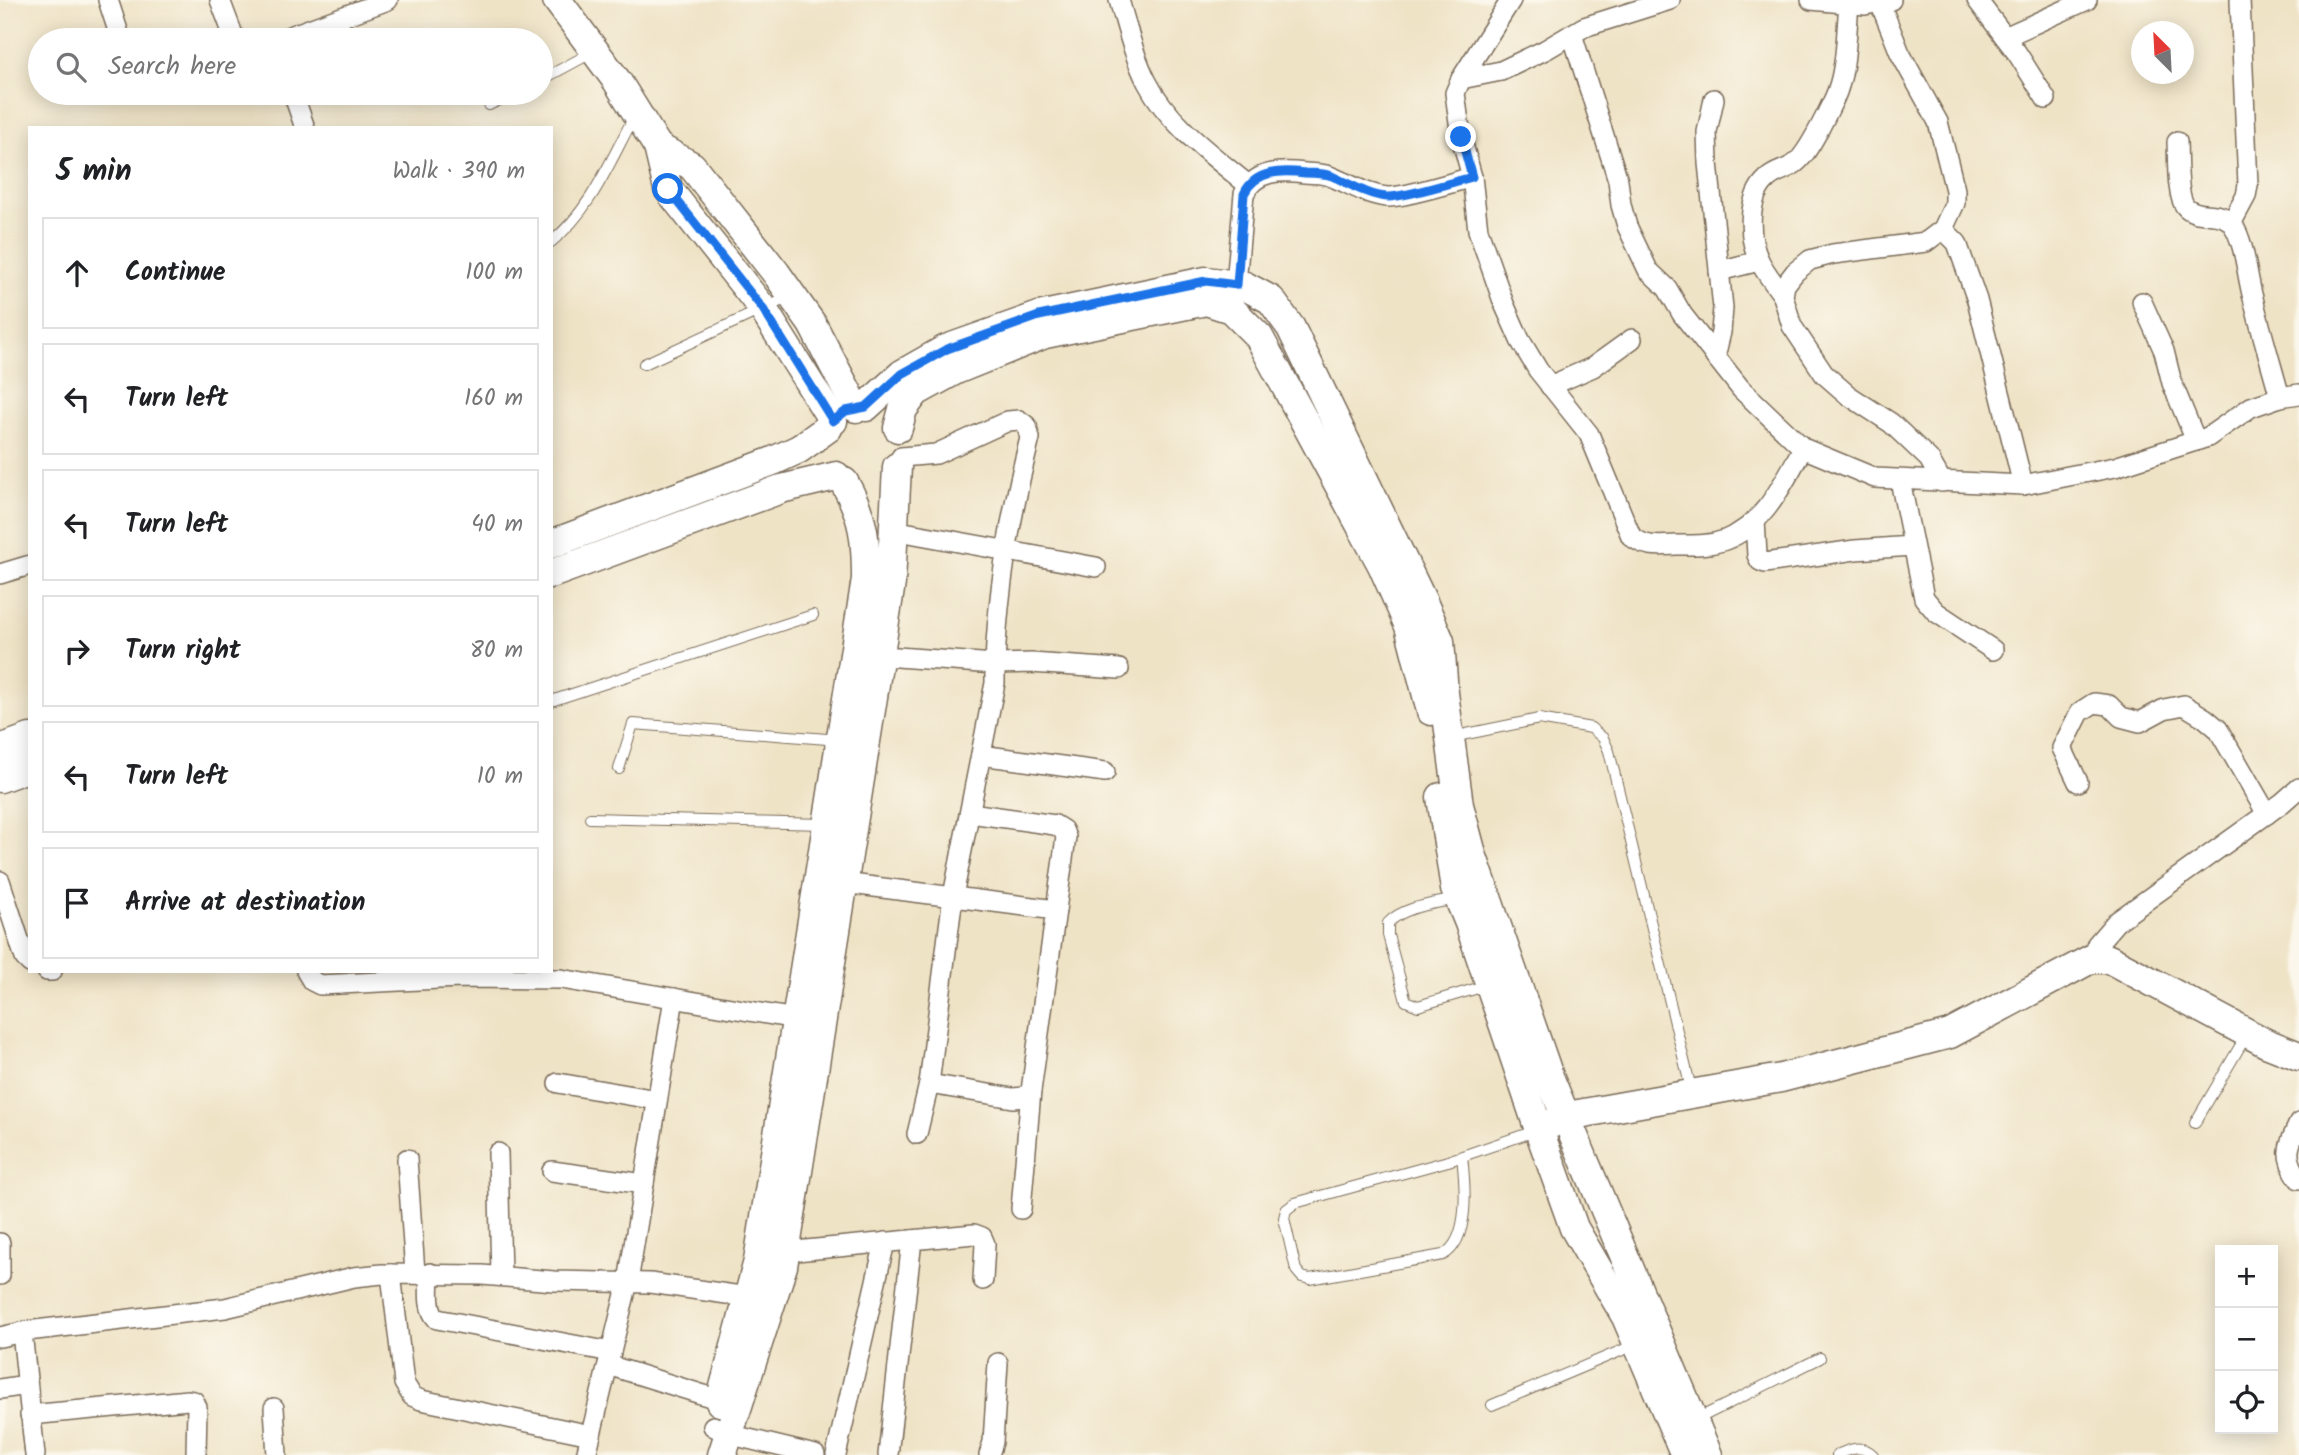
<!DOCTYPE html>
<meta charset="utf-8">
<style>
:root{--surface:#fff;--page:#f2f2f2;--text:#202124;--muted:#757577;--line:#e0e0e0}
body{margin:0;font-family:Kalam,sans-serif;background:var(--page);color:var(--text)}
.controls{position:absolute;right:21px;bottom:21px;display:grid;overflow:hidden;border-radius:0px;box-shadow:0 4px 18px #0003}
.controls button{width:63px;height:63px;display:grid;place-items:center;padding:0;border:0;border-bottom:2px solid var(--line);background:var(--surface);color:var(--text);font:35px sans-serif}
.compass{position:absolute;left:2131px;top:21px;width:63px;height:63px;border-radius:50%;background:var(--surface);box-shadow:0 4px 18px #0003;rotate:336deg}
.stop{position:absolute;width:21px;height:21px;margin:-16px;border:5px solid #1a73e8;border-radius:50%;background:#fff}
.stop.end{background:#1a73e8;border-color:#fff;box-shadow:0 2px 7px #0008}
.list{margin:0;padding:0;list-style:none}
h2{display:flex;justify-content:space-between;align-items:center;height:91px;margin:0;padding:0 28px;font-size:30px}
h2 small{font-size:23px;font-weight:400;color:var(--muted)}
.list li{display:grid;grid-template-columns:46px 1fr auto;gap:21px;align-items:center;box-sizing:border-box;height:112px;margin:0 14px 14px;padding:0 14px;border:2px solid var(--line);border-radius:0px}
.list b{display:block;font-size:26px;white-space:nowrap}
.list em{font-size:23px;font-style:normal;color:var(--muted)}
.icon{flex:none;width:38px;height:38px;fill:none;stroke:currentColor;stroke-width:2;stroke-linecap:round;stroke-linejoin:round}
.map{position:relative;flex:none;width:2299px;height:1455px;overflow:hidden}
.search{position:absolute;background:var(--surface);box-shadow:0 4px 18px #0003;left:28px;top:28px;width:525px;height:77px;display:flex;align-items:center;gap:18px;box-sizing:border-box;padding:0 24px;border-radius:38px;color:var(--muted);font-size:26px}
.panel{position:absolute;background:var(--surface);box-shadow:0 4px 18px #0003;left:28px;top:126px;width:525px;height:847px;border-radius:0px}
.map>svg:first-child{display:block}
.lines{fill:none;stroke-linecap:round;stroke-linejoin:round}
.lane-casing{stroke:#7a6b59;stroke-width:12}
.street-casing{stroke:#7a6b59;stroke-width:22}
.secondary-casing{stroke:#7a6b59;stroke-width:31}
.lane{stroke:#fff;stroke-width:10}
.street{stroke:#fff;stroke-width:19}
.secondary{stroke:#fff;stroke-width:28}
.route{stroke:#1a73e8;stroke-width:9}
</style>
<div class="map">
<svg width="2299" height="1455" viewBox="0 0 2299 1455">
<rect width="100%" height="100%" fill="#fbf7ec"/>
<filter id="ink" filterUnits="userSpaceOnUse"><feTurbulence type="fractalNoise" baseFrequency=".0143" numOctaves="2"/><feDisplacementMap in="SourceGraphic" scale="14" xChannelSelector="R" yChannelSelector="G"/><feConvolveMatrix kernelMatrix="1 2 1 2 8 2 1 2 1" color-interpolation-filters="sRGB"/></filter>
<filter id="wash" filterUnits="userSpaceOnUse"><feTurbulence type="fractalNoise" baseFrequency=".00686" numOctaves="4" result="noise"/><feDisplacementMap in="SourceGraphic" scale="28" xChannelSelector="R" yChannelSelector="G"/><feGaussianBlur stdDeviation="1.57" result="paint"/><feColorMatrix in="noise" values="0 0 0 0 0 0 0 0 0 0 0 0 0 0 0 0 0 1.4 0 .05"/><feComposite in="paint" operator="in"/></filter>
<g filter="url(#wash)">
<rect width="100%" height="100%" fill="#efe3c6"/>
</g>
<g filter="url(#ink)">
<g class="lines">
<g class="lane-casing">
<g id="lane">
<polyline points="541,80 593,52"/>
<polyline points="489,105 514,93"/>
<path d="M551,242C591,211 611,159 635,115"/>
<polyline points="644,364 789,297"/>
<polyline points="551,701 813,615"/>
<polyline points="1452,737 1539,719 1591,728 1603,738 1609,751 1692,1093"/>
<polyline points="619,769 633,724 840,740"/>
<polyline points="590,818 824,824"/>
<path d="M1456,899C1434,904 1404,906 1388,923V935L1406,1001L1418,1006L1488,985"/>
<polyline points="2195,1123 2246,1036"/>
<path d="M1462,1156C1465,1183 1471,1240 1443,1255L1310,1279L1302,1277L1296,1270L1284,1218L1286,1210L1295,1203L1448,1161L1538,1130"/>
<polyline points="1492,1405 1637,1344"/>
<polyline points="1695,1420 1820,1358"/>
<path d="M1837,1455C1850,1449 1862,1444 1873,1455"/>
</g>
</g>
<g class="street-casing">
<g id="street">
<polyline points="108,0 121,40"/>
<polyline points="220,0 235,40"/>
<path d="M1119,0C1127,27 1134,57 1147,82C1169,125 1212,155 1248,185"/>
<path d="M1511,0L1461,79L1455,93L1461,137L1472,177L1478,230L1504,304L1520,340L1538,370L1589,434L1631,536C1645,548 1659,546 1676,545C1692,545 1709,546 1725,540C1765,525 1783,483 1803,448"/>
<polyline points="1811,0 1865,5 1891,0"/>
<polyline points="1977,0 2017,53 2046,99"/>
<polyline points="1880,3 1900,53 1938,122 1955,190 1955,203 1943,229 1926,242 1833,254 1810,260 1795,272 1785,285 1783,296 1792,326 1824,374 1848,395 1891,423 1929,459 1942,482"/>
<polyline points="1572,34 1618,180 1621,205 1627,226 1648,270 1667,288 1682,314 1741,389 1803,448 1875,478 2023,485 2115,467 2208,437 2251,407 2280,397 2299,394"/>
<polyline points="2005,37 2087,0"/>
<polyline points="279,40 388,0"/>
<polyline points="1461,79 1501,71 1545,50 1584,27 1670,0"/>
<polyline points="293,93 305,128"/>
<polyline points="1714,99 1707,132 1708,163 1723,308 1721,332 1715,357"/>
<path d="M2177,142C2178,157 2176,194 2185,206C2196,220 2223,208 2233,225C2245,243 2247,277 2253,298C2261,331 2271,364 2280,397"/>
<polyline points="2232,222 2246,196 2248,185 2240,0"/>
<polyline points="1943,229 1957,243 1977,300 2023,485"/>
<polyline points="1719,271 1759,261"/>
<path d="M1235,295L1244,194C1255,170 1282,170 1305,173C1314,174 1324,173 1332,177C1350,184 1367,195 1387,197C1403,198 1454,182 1472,177"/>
<path d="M1783,296C1775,284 1765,273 1759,260C1748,237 1747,197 1767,179C1776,170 1790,170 1799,160C1812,146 1825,117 1834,99C1847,72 1846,34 1849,4"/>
<polyline points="2142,302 2164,351 2172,383 2196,441"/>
<polyline points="1550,386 1593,367 1632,339"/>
<path d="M901,457L936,454L1008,421L1019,420L1027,426L1030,438C1011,512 998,587 995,664L1031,663L1119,669"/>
<polyline points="1900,480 1924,598 1936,612 1993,650"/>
<polyline points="1755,521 1757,555 1760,561 1765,563 1855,550 1912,546"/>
<polyline points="893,530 1096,567"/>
<polyline points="0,574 30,565"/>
<polyline points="869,655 995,664 995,683 953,896 929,1084 917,1134"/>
<polyline points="981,755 1105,772"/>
<polyline points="2078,782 2062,748 2080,712 2094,703 2109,705 2121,717 2140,722 2164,709 2184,705 2205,718 2218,729 2267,814"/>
<polyline points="970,813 1055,825 1063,830 1066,837 1056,910"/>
<polyline points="0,881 25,958 30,963"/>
<polyline points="843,883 1056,910 1031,1091 1024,1097 1013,1098 929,1084"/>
<polyline points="2091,959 2097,944 2116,922 2282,803 2299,788"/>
<polyline points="47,971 52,971"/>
<polyline points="306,971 312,981 320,985 459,978 561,979 796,1019"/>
<polyline points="558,1083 657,1100"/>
<path d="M2299,1123C2288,1147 2283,1155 2299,1179"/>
<polyline points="498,1153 501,1276"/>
<polyline points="407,1159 415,1273"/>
<polyline points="552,1171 644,1184"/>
<polyline points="1021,1209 1031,1091"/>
<polyline points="0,1243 0,1275"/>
<polyline points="785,1252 974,1234 982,1237 985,1244 983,1280"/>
<path d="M430,1273C430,1288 426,1308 437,1319L611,1352"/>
<polyline points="391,1274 404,1383 412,1396 421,1400 591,1435"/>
<polyline points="22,1332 35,1455"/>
<polyline points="0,1337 27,1331 225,1308 354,1277 382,1274 482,1275 554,1281 650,1283 748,1297"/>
<polyline points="608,1365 720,1400"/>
<polyline points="0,1389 27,1385"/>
<polyline points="274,1408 277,1455"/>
<polyline points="30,1415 188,1400 194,1401 197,1407 196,1455"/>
<polyline points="713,1426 728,1434 815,1455"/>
<polyline points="586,1455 628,1282 674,998"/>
<polyline points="836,1455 885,1242"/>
<polyline points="888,1455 912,1240"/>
<polyline points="989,1455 993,1442 998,1363"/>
</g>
</g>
<g class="secondary-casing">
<g id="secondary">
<polyline points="557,0 617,81 658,147 668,189 763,309 833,421"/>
<polyline points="658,147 692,166 776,273 812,324 856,408"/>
<polyline points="866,407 902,374 946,349 1039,316 1206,281 1245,286 1271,300 1291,328 1423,602 1440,641 1444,693 1459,805 1472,854 1550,1079 1708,1455"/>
<polyline points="898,428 903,409 916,392 956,370 1045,334 1206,301 1231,309 1259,337 1382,565 1409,626 1431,711"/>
<polyline points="551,544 773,461 799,449 828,428"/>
<polyline points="551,574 781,489 836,476"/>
<polyline points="0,749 30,738"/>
<polyline points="0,778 30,767"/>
<polyline points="1441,797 1455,889 1469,923 1539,1130 1574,1228 1626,1317 1685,1455"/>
<polyline points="1551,1124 1567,1116 1781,1078 1950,1034 2091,959 2109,959 2266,1043 2299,1056"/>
<path d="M720,1402L758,1261L866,579C866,539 864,517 844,482"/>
<polyline points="722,1455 783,1266 891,583 897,467"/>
</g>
</g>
<use href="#lane" class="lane"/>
<use href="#street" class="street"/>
<use href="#secondary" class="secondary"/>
</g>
</g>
<g class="lines" filter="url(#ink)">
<path class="route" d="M668,189L763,309L833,421L846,411L866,407L902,374L947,349L1039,316L1206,281L1237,285L1244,194C1255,170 1282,170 1305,173C1314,173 1324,173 1332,176C1350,184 1367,195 1387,197C1403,198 1453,182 1472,177L1461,137"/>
</g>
</svg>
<div class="controls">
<button>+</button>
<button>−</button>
<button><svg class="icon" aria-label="locate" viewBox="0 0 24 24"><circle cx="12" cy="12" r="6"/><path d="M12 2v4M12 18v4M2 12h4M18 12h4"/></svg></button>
</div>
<svg class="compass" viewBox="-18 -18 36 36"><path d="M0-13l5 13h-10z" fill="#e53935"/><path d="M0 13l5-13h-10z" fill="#757577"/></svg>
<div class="stop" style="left:668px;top:189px"></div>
<div class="stop end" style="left:1461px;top:137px"></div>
<div class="search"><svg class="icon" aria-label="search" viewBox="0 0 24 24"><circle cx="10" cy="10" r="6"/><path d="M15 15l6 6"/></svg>Search here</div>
<section class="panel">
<h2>5 min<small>Walk · 390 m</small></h2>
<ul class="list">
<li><svg class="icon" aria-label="ahead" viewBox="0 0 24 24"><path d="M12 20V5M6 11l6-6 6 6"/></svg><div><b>Continue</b></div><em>100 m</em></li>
<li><svg class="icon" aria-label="left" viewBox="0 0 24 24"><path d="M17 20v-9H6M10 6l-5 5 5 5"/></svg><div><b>Turn left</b></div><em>160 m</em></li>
<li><svg class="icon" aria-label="left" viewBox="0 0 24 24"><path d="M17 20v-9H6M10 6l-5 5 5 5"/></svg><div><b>Turn left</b></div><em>40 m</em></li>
<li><svg class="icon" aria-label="right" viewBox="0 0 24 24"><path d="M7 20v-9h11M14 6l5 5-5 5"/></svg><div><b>Turn right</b></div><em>80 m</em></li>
<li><svg class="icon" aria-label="left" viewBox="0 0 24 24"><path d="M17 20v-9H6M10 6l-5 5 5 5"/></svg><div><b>Turn left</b></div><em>10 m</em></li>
<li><svg class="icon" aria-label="arrive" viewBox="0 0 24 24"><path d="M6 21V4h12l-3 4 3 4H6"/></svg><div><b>Arrive at destination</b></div></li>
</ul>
</section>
</div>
